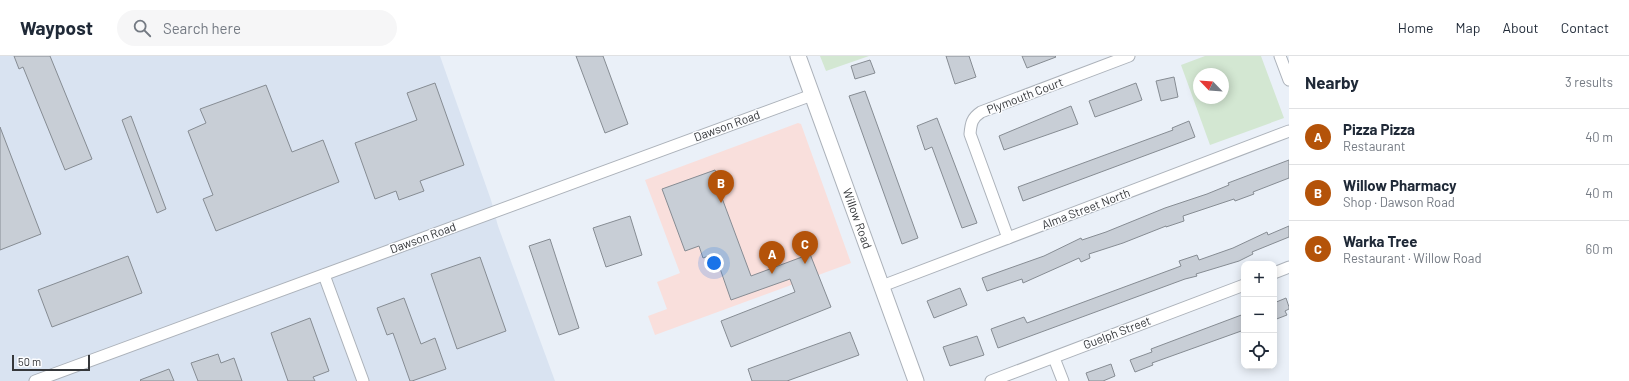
<!DOCTYPE html>
<meta charset="utf-8">
<style>
:root{--surface:#fff;--page:#f6f6f7;--text:#1f2937;--muted:#747a83;--line:#e0e1e3;--accent:#b45309}
body{margin:0;font-family:Barlow,sans-serif;background:var(--page);color:var(--text)}
.controls{position:absolute;right:12px;bottom:12px;display:grid;overflow:hidden;border-radius:8px;box-shadow:0 2px 10px #0003}
.controls button{width:36px;height:36px;display:grid;place-items:center;padding:0;border:0;border-bottom:1px solid var(--line);background:var(--surface);color:var(--text);font:20px sans-serif}
.compass{position:absolute;left:1193px;top:12px;width:36px;height:36px;border-radius:50%;background:var(--surface);box-shadow:0 2px 10px #0003;rotate:295deg}
.scale{position:absolute;left:12px;bottom:10px;width:78px;box-sizing:border-box;padding-left:4px;border:2px solid #35373a;border-top:0;font-size:11px;line-height:14px;white-space:nowrap;color:#35373a;-webkit-text-stroke:3px #fcfdff;paint-order:stroke}
.you{position:absolute;left:714px;top:207px;width:14px;height:14px;margin:-10px;border:3px solid #fff;border-radius:50%;background:#1a73e8;box-shadow:0 0 0 6px #1a73e833}
.badge{display:grid;place-items:center;width:26px;height:26px;border-radius:50%;background:var(--accent);color:#fff;font-size:13px;font-weight:700}
.pin{position:absolute;translate:-50% -33px;filter:drop-shadow(0 1px 2px #0008)}
.pin::after{content:'';position:absolute;top:21px;width:14px;height:12px;background:inherit;clip-path:polygon(0 0,100% 0,50% 100%)}
.list{margin:0;padding:0;list-style:none}
h2{display:flex;justify-content:space-between;align-items:center;height:52px;margin:0;padding:0 16px;font-size:17px}
h2 small{font-size:13px;font-weight:400;color:var(--muted)}
.list li{display:grid;grid-template-columns:26px 1fr auto;gap:12px;align-items:center;box-sizing:border-box;height:56px;padding:0 16px;border-top:1px solid var(--line)}
.list b{display:block;font-size:15px;white-space:nowrap}
.list p{margin:0;font-size:13px;white-space:nowrap;color:var(--muted)}
.list em{font-size:13px;font-style:normal;color:var(--muted)}
.icon{flex:none;width:22px;height:22px;fill:none;stroke:currentColor;stroke-width:2;stroke-linecap:round;stroke-linejoin:round}
.map{position:relative;flex:none;width:1289px;height:325px;overflow:hidden}
header{display:flex;align-items:center;gap:24px;box-sizing:border-box;height:56px;padding:0 20px;background:var(--surface);border-bottom:1px solid var(--line)}
header strong{font-size:19px}
nav{display:flex;gap:22px;margin-inline-start:auto;font-size:14px}
.search{width:280px;height:36px;background:var(--page);display:flex;align-items:center;gap:10px;box-sizing:border-box;padding:0 14px;border-radius:22px;color:var(--muted);font-size:15px}
main{display:flex}
aside{flex:1;background:var(--surface)}
.map>svg:first-child{display:block}
.commercial{fill:#f9dfdc}
.built{fill:#d9e3f1}
.green{fill:#d3e7d2;fill-rule:evenodd}
.building{fill:#c8ced6;stroke:#868c93}
.lines{fill:none;stroke-linecap:round;stroke-linejoin:round}
.street-casing{stroke:#acb2ba;stroke-width:13}
.secondary-casing{stroke:#acb2ba;stroke-width:17}
.street{stroke:#fff;stroke-width:11}
.secondary{stroke:#fff;stroke-width:15}
.labels{text-anchor:middle;stroke-width:3;stroke-linejoin:round;paint-order:stroke}
.street-label{font-size:12px;fill:#35373a;stroke:#fcfdff}
</style>
<header>
<strong>Waypost</strong>
<div class="search"><svg class="icon" aria-label="search" viewBox="0 0 24 24"><circle cx="10" cy="10" r="6"/><path d="M15 15l6 6"/></svg>Search here</div>
<nav><a>Home</a><a>Map</a><a>About</a><a>Contact</a></nav>
</header>
<main>
<div class="map">
<svg width="1289" height="325" viewBox="0 0 1289 325">
<rect width="100%" height="100%" fill="#eaf0f8"/>
<polygon class="commercial" points="798,67 801,68 851,207 655,279 648,260 667,253 657,226 680,217 645,124"/>
<polygon class="built" points="0,0 440,0 491,144 498,170 555,325 0,325"/>
<g class="green">
<polygon points="820,0 869,0 826,15"/>
<path d="M1205,0H1261L1284,62L1210,89L1181,9ZM1199,18H1223V42H1199Z"/>
</g>
<g class="building">
<polygon points="14,0 50,0 92,103 65,114 23,11 19,13"/>
<polygon points="576,0 603,0 628,68 605,77"/>
<polygon points="946,0 969,0 976,21 955,28"/>
<polygon points="1022,0 1055,0 1056,1 1027,12"/>
<polygon points="870,4 875,17 855,23 851,10"/>
<polygon points="1174,21 1178,41 1161,45 1156,25"/>
<polygon points="435,27 464,109 420,125 424,135 399,144 396,135 375,143 355,87 417,64 407,37"/>
<polygon points="1136,27 1142,44 1095,61 1089,45"/>
<polygon points="266,29 292,96 323,84 339,126 216,175 203,143 213,139 188,75 206,67 200,53"/>
<polygon points="865,35 918,182 902,188 849,40"/>
<polygon points="1071,50 1078,68 1004,94 999,80"/>
<polygon points="131,60 166,153 157,157 122,64"/>
<polygon points="937,62 977,167 962,172 932,91 925,94 917,70"/>
<polygon points="1189,65 1195,81 1023,145 1018,131 1173,74 1172,72"/>
<polygon points="0,71 41,178 0,194"/>
<polygon points="1289,104 1289,122 1253,136 1254,138 1235,145 1234,143 1183,160 1184,165 1166,171 1166,170 1123,187 1089,198 1090,202 1081,206 1079,202 1023,227 1022,223 987,235 982,222 1044,200 1081,182 1082,184 1106,176 1165,152 1207,138 1229,129 1228,127"/>
<polygon points="715,114 722,133 719,134 751,220 810,198 831,251 731,291 721,265 795,236 790,223 731,244 717,204 713,205 711,199 703,202 699,190 685,195 662,133"/>
<polygon points="630,160 642,199 606,211 593,172"/>
<polygon points="1289,170 1289,181 1252,196 1253,198 1239,205 1196,218 1197,220 1185,223 998,292 991,273 1024,261 1027,267 1181,210 1179,205 1197,199 1199,204 1233,192 1267,176 1268,179"/>
<polygon points="550,183 579,272 559,279 529,190"/>
<polygon points="128,200 142,237 52,271 38,234"/>
<polygon points="480,201 506,275 457,293 431,218"/>
<polygon points="960,232 967,249 934,262 927,245"/>
<polygon points="404,242 421,288 435,282 446,313 412,325 410,325 393,277 387,279 377,252"/>
<polygon points="1286,242 1289,251 1289,253 1285,255 1287,259 1274,264 1274,247"/>
<polygon points="1244,258 1244,274 1152,307 1153,309 1135,316 1130,304 1152,296 1151,293"/>
<polygon points="310,262 329,315 313,321 315,325 288,325 271,277"/>
<polygon points="850,276 859,299 787,325 752,325 748,313"/>
<polygon points="977,280 984,299 950,310 943,291"/>
<polygon points="218,298 221,307 234,302 242,325 198,325 191,307"/>
<polygon points="1111,308 1115,320 1103,325 1089,325 1086,317"/>
<polygon points="169,313 174,325 141,325 140,324"/>
</g>
<g class="lines">
<g class="street-casing">
<g id="street">
<polyline points="1280,0 1289,24"/>
<path d="M1008,182L970,78C971,67 972,62 981,56L1129,0"/>
<polyline points="1274,217 1289,211"/>
<polyline points="324,219 363,325"/>
<polyline points="882,230 1289,75"/>
<polyline points="1054,302 1063,325"/>
<polyline points="35,325 812,39"/>
<polyline points="991,325 1244,229"/>
</g>
</g>
<g class="secondary-casing">
<g id="secondary">
<path id="s1" d="M798,0L916,325"/>
</g>
</g>
<use href="#street" class="street"/>
<use href="#secondary" class="secondary"/>
</g>
<g class="labels">
<g class="street-label">
<text transform="translate(1025 40) rotate(-21)" y="4">Plymouth Court</text>
<text transform="translate(727 70) rotate(-20)" y="4">Dawson Road</text>
<text transform="translate(1086 153) rotate(-21)" y="4">Alma Street North</text>
<text dy="4" stroke="none"><textPath href="#s1" startOffset="173">Willow Road</textPath></text>
<text transform="translate(423 182) rotate(-20)" y="4">Dawson Road</text>
<text transform="translate(1117 277) rotate(-21)" y="4">Guelph Street</text>
</g>
</g>
</svg>
<div class="controls">
<button>+</button>
<button>−</button>
<button><svg class="icon" aria-label="locate" viewBox="0 0 24 24"><circle cx="12" cy="12" r="6"/><path d="M12 2v4M12 18v4M2 12h4M18 12h4"/></svg></button>
</div>
<svg class="compass" viewBox="-18 -18 36 36"><path d="M0-13l5 13h-10z" fill="#e53935"/><path d="M0 13l5-13h-10z" fill="#747a83"/></svg>
<div class="scale">50 m</div>
<div class="you"></div>
<div class="pin badge" style="left:772px;top:218px">A</div>
<div class="pin badge" style="left:721px;top:147px">B</div>
<div class="pin badge" style="left:805px;top:208px">C</div>
</div>
<aside>
<h2>Nearby<small>3 results</small></h2>
<ul class="list">
<li><span class="badge">A</span><div><b>Pizza Pizza</b><p>Restaurant</p></div><em>40 m</em></li>
<li><span class="badge">B</span><div><b>Willow Pharmacy</b><p>Shop · Dawson Road</p></div><em>40 m</em></li>
<li><span class="badge">C</span><div><b>Warka Tree</b><p>Restaurant · Willow Road</p></div><em>60 m</em></li>
</ul>
</aside>
</main>
